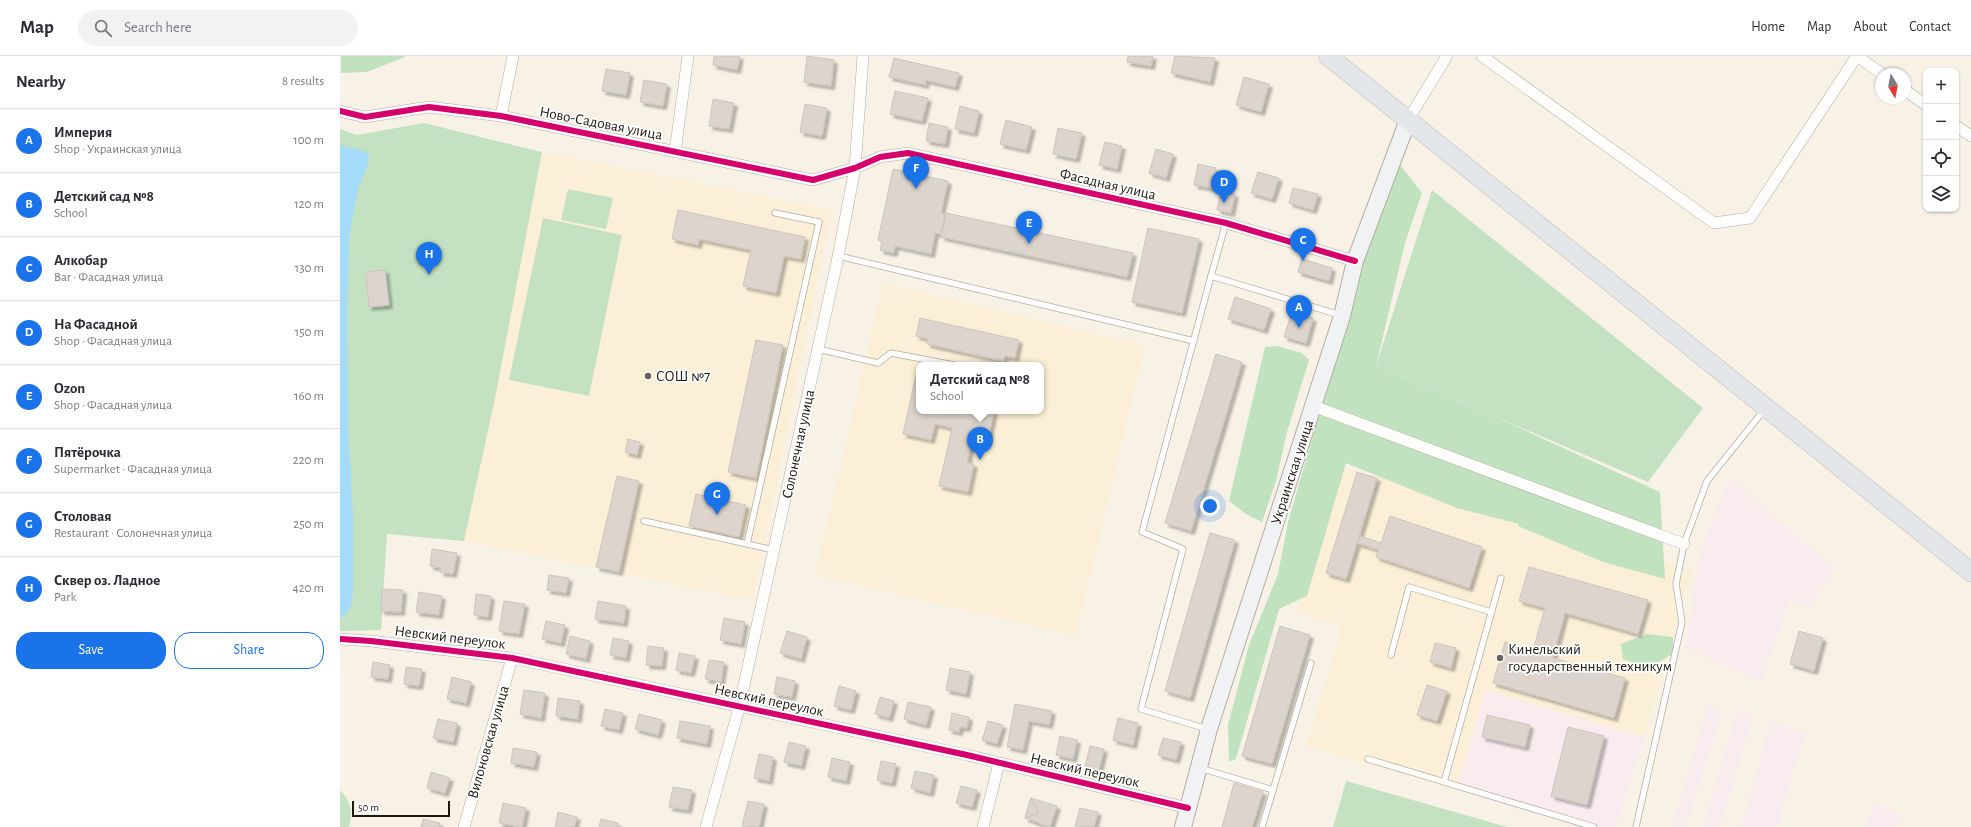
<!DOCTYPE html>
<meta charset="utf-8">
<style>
:root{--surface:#fff;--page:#f2f2f3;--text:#2b2b33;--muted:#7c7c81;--line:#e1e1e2;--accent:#1a73e8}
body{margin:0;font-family:"Alegreya Sans",sans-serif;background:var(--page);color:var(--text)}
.controls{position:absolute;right:12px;top:12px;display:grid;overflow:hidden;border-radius:8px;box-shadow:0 1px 3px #0004}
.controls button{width:36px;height:36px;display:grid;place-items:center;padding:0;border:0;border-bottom:1px solid var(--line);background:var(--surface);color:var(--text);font:20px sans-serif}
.compass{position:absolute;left:1535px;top:12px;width:36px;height:36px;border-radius:50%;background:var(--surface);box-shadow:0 1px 3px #0004;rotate:170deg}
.scale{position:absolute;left:12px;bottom:10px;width:98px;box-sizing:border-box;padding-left:4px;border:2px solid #1c180e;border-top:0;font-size:11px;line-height:14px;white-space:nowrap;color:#1c180e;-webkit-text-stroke:3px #fff;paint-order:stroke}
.you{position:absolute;left:870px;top:450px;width:14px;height:14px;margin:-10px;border:3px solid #fff;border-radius:50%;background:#1a73e8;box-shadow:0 0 0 6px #1a73e833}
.badge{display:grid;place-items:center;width:26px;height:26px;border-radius:50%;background:var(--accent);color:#fff;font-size:13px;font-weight:700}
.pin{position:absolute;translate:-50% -33px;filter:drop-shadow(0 1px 2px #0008)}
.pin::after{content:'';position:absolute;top:21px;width:14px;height:12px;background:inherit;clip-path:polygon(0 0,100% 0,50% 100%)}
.popup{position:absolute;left:576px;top:306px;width:128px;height:52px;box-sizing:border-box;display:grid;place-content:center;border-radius:8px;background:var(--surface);filter:drop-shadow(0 1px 3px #0005);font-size:13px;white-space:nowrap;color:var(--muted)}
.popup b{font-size:15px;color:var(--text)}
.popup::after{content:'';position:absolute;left:50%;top:100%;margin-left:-8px;border:8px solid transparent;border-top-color:var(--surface)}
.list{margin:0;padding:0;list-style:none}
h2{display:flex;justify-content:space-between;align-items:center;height:52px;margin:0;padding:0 16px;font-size:17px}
h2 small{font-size:13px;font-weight:400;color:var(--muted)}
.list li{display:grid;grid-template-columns:26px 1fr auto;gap:12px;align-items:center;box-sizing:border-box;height:64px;padding:0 16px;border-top:1px solid var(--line)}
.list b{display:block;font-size:15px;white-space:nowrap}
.list p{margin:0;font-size:13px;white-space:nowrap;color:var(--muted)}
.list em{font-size:13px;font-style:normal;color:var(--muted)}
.actions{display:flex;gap:8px;padding:12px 16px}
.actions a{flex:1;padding:9px 0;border:1px solid var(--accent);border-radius:16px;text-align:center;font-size:14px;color:var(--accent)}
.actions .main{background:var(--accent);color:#fff}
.icon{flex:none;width:22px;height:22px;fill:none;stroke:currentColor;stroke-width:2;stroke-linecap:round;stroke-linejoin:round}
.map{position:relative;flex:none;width:1631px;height:771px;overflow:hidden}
header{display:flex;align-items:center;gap:24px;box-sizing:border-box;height:56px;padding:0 20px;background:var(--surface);border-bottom:1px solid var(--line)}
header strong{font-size:19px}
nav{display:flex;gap:22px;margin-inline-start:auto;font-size:14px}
.search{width:280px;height:36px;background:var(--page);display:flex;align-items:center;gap:10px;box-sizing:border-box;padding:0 14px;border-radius:22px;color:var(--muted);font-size:15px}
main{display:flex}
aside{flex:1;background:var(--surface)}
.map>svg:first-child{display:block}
.industrial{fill:#f9ebee}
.built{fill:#fbf0d7;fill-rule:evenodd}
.green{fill:#c4e1c1}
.forest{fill:#c0e2be}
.water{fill:#a4dbf8}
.building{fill:#dcd4cd;stroke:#cdc4be;filter:url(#shadow)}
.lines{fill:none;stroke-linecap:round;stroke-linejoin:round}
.lane-casing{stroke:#b2ada3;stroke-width:7}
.street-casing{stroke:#b2ada3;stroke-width:12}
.secondary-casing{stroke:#b2ada3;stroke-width:18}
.primary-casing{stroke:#d4d0cb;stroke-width:20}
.lane{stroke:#fefdfb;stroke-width:5.5}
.street{stroke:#fefdfb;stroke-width:11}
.secondary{stroke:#f1f2f3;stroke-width:16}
.primary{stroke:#e4e7ea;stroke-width:18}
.cycleway-casing{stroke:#fff;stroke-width:8}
.cycleway{stroke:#d6006c;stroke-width:6}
.poi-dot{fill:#69645a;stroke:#fff;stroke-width:1.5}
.labels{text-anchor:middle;stroke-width:3.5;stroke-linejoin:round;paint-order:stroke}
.street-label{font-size:15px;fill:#1c180e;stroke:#fff}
.poi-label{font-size:15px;fill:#1c180e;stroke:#fff;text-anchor:start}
</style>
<header>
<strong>Map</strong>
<div class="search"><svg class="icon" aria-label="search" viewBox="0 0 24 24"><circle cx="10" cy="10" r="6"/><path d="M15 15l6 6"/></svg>Search here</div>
<nav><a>Home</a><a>Map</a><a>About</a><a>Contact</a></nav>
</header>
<main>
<aside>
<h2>Nearby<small>8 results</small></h2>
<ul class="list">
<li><span class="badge">A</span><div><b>Империя</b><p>Shop · Украинская улица</p></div><em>100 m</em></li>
<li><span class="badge">B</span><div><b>Детский сад №8</b><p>School</p></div><em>120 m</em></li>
<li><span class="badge">C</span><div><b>Алкобар</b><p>Bar · Фасадная улица</p></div><em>130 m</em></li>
<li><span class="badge">D</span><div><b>На Фасадной</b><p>Shop · Фасадная улица</p></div><em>150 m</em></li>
<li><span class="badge">E</span><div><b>Ozon</b><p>Shop · Фасадная улица</p></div><em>160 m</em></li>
<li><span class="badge">F</span><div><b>Пятёрочка</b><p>Supermarket · Фасадная улица</p></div><em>220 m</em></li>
<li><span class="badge">G</span><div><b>Столовая</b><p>Restaurant · Солонечная улица</p></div><em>250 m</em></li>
<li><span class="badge">H</span><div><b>Сквер оз. Ладное</b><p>Park</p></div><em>420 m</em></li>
</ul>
<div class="actions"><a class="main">Save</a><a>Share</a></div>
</aside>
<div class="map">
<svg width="1631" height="771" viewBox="0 0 1631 771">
<defs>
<filter id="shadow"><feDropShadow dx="3.5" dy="3.5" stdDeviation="1" flood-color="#0004"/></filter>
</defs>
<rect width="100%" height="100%" fill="#f8f2e6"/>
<g class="industrial">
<polygon points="1389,421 1494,513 1470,551 1449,544 1421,625 1346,592 1359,499"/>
<polygon points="1145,634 1304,681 1276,771 1238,771 1116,734"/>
<polygon points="1368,648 1382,653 1346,771 1332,771"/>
<polygon points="1397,655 1413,660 1380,771 1363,771"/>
<polygon points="1430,665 1465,676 1437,771 1402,771"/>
<polygon points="1534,747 1560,758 1555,771 1525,771"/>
</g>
<g class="built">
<polygon points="202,96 492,154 413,544 124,485"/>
<path d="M543,227L805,289L736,580L475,519ZM579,309H701V355H579Z"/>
<polygon points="1000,410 1353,514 1304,681 1146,634 1116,734 966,690 1002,570 957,556"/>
</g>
<g class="green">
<polygon points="84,67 202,96 155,342 124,485 47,478 41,574 0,575 0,73 17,79"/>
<polygon points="228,133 273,142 266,173 221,164"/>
<polygon points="1092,134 1363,352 1308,426 1036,310"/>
<polygon points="203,162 282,179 249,340 169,324"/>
<polygon points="1006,725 1167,771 993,771"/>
<path d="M0,734C11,746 13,755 9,771H0Z"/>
</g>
<g class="forest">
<polygon points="1,0 65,0 65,1 27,16 1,17"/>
<polygon points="1054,101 1082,137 1065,187 1036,310 1153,360 1320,436 1325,523 1263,506 1178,470 1179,468 1117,452 1006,407 967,540 939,553 896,703 889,706 888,669 909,589 938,518 948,466"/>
<polygon points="937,290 962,297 969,304 947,376 936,425 922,466 906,458 889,445 925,291"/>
<polygon points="1307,578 1333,581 1333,598 1308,612 1283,603 1281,588"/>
</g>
<polygon class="water" points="0,89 24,95 29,99 28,109 18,133 9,182 7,255 8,371 13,460 13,533 12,547 7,557 0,563"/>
<g class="building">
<polygon points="374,0 400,0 397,14 373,9"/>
<polygon points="467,0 494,4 491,30 464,26"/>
<polygon points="788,0 813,0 811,10 787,6"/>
<polygon points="835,0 875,2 870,26 831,17"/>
<polygon points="554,2 619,17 615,31 585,24 586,29 549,21"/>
<polygon points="266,13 290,17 286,39 262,35"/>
<polygon points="904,21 929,28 921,56 896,49"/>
<polygon points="304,24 327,28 323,50 300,46"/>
<polygon points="555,35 588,42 582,65 550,58"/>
<polygon points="373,43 394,47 389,73 369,70"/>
<polygon points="465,48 487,52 482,80 460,76"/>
<polygon points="620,50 639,55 634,77 615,73"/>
<polygon points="666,64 692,71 686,94 660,88"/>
<polygon points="589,67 608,71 605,88 586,85"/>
<polygon points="718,72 742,77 736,103 713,98"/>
<polygon points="765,86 782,90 777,113 759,109"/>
<polygon points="816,93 833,98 826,122 809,117"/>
<polygon points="858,108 876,112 872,132 854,129"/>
<polygon points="553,113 608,125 601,157 605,158 601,178 595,177 591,198 555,190 554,197 540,194 542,185 538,184"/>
<polygon points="918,116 939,122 932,143 911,137"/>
<polygon points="953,132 978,138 973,154 949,147"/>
<polygon points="881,135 895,138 891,157 877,154"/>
<polygon points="338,154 465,181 461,203 444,200 436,237 403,230 411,194 359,183 358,189 332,183"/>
<polygon points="606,157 793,197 787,221 601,181"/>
<polygon points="808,172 859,183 842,257 792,246"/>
<polygon points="962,203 992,212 989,225 958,216"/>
<polygon points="45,214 49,249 29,251 26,216"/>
<polygon points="895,241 931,253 924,274 888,263"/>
<polygon points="952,256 973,262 966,287 944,281"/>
<polygon points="580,262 679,284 675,302 665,300 663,305 587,288 588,283 576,280"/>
<polygon points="416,284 443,289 416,422 388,416"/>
<polygon points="876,298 902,306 851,475 825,467"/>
<polygon points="576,319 579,320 579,355 654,355 649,378 634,375 627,407 634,408 628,436 599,430 612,372 595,368 591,384 563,378"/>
<polygon points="288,383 300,386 297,399 285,396"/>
<polygon points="1017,416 1037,422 1006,523 986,517"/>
<polygon points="277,420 299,425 279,516 256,511"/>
<polygon points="356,438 406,449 399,481 349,470"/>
<polygon points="1050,460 1142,491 1129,532 1036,501 1039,494 1017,487 1020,480 1041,487"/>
<polygon points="870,477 895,484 850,642 825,635"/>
<polygon points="92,493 117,497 113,518 100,516 101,512 90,510"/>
<polygon points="1189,511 1308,544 1298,578 1225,557 1213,602 1285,622 1274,662 1153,627 1165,586 1193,594 1205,552 1179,545"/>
<polygon points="209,519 229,522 226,537 207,534"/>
<polygon points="42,533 63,534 61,556 41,555"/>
<polygon points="79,536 102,540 99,559 76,556"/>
<polygon points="136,538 151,540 148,561 134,559"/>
<polygon points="164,545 185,548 179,578 159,575"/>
<polygon points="258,545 286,550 284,567 255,563"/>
<polygon points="384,562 405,566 401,588 380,584"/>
<polygon points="206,565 225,569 221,587 202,583"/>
<polygon points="940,570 970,579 932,708 902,700"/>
<polygon points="447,575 467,581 461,603 440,597"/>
<polygon points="1459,575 1483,582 1474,615 1450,608"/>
<polygon points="230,580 250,585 246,603 226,598"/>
<polygon points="273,582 289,585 286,602 270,599"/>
<polygon points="1095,587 1116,592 1111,612 1090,606"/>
<polygon points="308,590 324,592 322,610 306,609"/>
<polygon points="339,597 355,600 351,617 336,614"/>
<polygon points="369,604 384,606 381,626 365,623"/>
<polygon points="33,606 50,609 48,623 31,621"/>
<polygon points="66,611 82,613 79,630 64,628"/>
<polygon points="610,612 630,616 626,638 606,634"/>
<polygon points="112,621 131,626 126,647 107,643"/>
<polygon points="437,621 455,625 452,641 434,638"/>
<polygon points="1087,629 1107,635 1097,665 1077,659"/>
<polygon points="499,630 516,635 511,654 494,650"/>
<polygon points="184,634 205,637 201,662 180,658"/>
<polygon points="540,641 554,645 549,662 535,658"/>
<polygon points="218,642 240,645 238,663 216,660"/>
<polygon points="568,646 591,651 586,669 564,663"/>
<polygon points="675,648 712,655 709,669 689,665 683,694 667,691"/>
<polygon points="265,653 283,657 279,674 261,670"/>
<polygon points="612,657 629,661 627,672 620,671 619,676 609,674"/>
<polygon points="299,658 322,664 318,679 295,673"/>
<polygon points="1147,659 1190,669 1185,691 1142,681"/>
<polygon points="778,662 798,667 793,689 773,684"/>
<polygon points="98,663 117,667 113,686 93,682"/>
<polygon points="340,665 370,670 367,688 337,682"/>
<polygon points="648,665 663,669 657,688 642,684"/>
<polygon points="1228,671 1264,680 1247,749 1211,740"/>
<polygon points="720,680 737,684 733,703 716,699"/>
<polygon points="823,682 841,686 836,704 818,699"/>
<polygon points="449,686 466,690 461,710 444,706"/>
<polygon points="750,690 764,693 759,714 745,711"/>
<polygon points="173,692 197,696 194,711 171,707"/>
<polygon points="419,698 433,701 429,725 414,722"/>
<polygon points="492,702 510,706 506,725 488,721"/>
<polygon points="541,705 556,708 552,727 537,724"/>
<polygon points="575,715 594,719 590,737 571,732"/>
<polygon points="91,716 110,722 105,737 87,732"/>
<polygon points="894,727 923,736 912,771 882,771"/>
<polygon points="621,730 637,734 632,751 616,747"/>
<polygon points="333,731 352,734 348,754 329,751"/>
<polygon points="691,742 717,750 710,771 685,762"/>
<polygon points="691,742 699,757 685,762"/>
<polygon points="408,745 424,748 419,771 402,770"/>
<polygon points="163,747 186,752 182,771 159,767"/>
<polygon points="740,752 758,756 754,771 735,770"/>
<polygon points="218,756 237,761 234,771 215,771"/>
<polygon points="83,763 100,767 99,771 81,771"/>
<polygon points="261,763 278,767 277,771 259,771"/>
</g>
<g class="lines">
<g class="lane-casing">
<g id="lane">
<polyline points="886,167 871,220 1000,259"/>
<polyline points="499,200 854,285"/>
<polyline points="478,293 538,307 551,297 614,309"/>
<polyline points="304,465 434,494"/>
<polyline points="407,488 479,166 435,157"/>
<polyline points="1051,599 1069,531 1151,556"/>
<polyline points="867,673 801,653 843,493 802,476 871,220"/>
<polyline points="1028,703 1254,771"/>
<polyline points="860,712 933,734"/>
<polyline points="1104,726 1161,522"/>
<polyline points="922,771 971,607"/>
<polyline points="1296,771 1342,566 1336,528 1344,488 1367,425 1424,354"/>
</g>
</g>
<g class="street-casing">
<g id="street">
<polyline points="1142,0 1374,167 1410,162 1517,0"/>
<polyline points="1517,0 1542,18"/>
<polyline points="1565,34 1586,49"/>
<polyline points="0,55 25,61 89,51 161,60 473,124 515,112 540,101 568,97 886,167 1015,205"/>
<polyline points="161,60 173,0"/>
<polyline points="1068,64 1107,0"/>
<polyline points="1616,70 1631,80"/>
<polyline points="335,96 348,0"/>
<polyline points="973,350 1344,488"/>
<polyline points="0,583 31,585 172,602 627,699 848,752"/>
<polyline points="124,771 172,602"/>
<polyline points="366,771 399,652 497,206 515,112 523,0"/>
<polyline points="643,771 659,707"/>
</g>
</g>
<g class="secondary-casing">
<polyline id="secondary" points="843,771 869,673 1002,260 1015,205 1068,64"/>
</g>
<g class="primary-casing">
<polyline id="primary" points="988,0 1631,516"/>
</g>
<use href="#lane" class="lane"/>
<use href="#street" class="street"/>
<use href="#secondary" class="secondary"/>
<use href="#primary" class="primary"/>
<g class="cycleway-casing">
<g id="cycleway">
<polyline points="0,55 25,61 89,51 161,60 473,124 515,112 540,101 568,97 886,167 1015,205"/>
<polyline points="0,583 31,585 172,602 627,699 848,752"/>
</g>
</g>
<use href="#cycleway" class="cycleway"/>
</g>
<g class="poi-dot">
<circle cx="308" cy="320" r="4"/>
<circle cx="1160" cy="602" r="4"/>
</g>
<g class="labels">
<g class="street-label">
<text transform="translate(261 67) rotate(11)" y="5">Ново-Садовая улица</text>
<text transform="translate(768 128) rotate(13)" y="5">Фасадная улица</text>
<text transform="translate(458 388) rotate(-78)" y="5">Солонечная улица</text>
<text transform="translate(952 416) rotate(-72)" y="5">Украинская улица</text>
<text transform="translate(110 581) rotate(7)" y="5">Невский переулок</text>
<text transform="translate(429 644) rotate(12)" y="5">Невский переулок</text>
<text transform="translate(148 686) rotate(-74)" y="5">Вилоновская улица</text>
<text transform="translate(745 714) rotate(13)" y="5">Невский переулок</text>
</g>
<g class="poi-label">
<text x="316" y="325">СОШ №7</text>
<text x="1168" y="598">Кинельский<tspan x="1168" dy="17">государственный техникум</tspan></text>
</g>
</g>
</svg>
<div class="controls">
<button>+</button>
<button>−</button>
<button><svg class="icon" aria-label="locate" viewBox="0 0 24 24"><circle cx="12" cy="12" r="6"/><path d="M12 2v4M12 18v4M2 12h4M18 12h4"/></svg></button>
<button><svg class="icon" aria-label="layers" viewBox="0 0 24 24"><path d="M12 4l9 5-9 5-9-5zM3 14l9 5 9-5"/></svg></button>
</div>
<svg class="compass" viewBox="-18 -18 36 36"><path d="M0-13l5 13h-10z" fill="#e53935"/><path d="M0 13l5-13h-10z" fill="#7c7c81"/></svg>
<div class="scale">50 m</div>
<div class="you"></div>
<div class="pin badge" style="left:959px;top:272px">A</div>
<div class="pin badge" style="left:640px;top:404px">B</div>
<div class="popup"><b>Детский сад №8</b>School</div>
<div class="pin badge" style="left:963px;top:205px">C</div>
<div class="pin badge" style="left:884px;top:147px">D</div>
<div class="pin badge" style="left:689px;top:188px">E</div>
<div class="pin badge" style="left:576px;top:133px">F</div>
<div class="pin badge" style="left:377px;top:459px">G</div>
<div class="pin badge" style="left:89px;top:219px">H</div>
</div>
</main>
